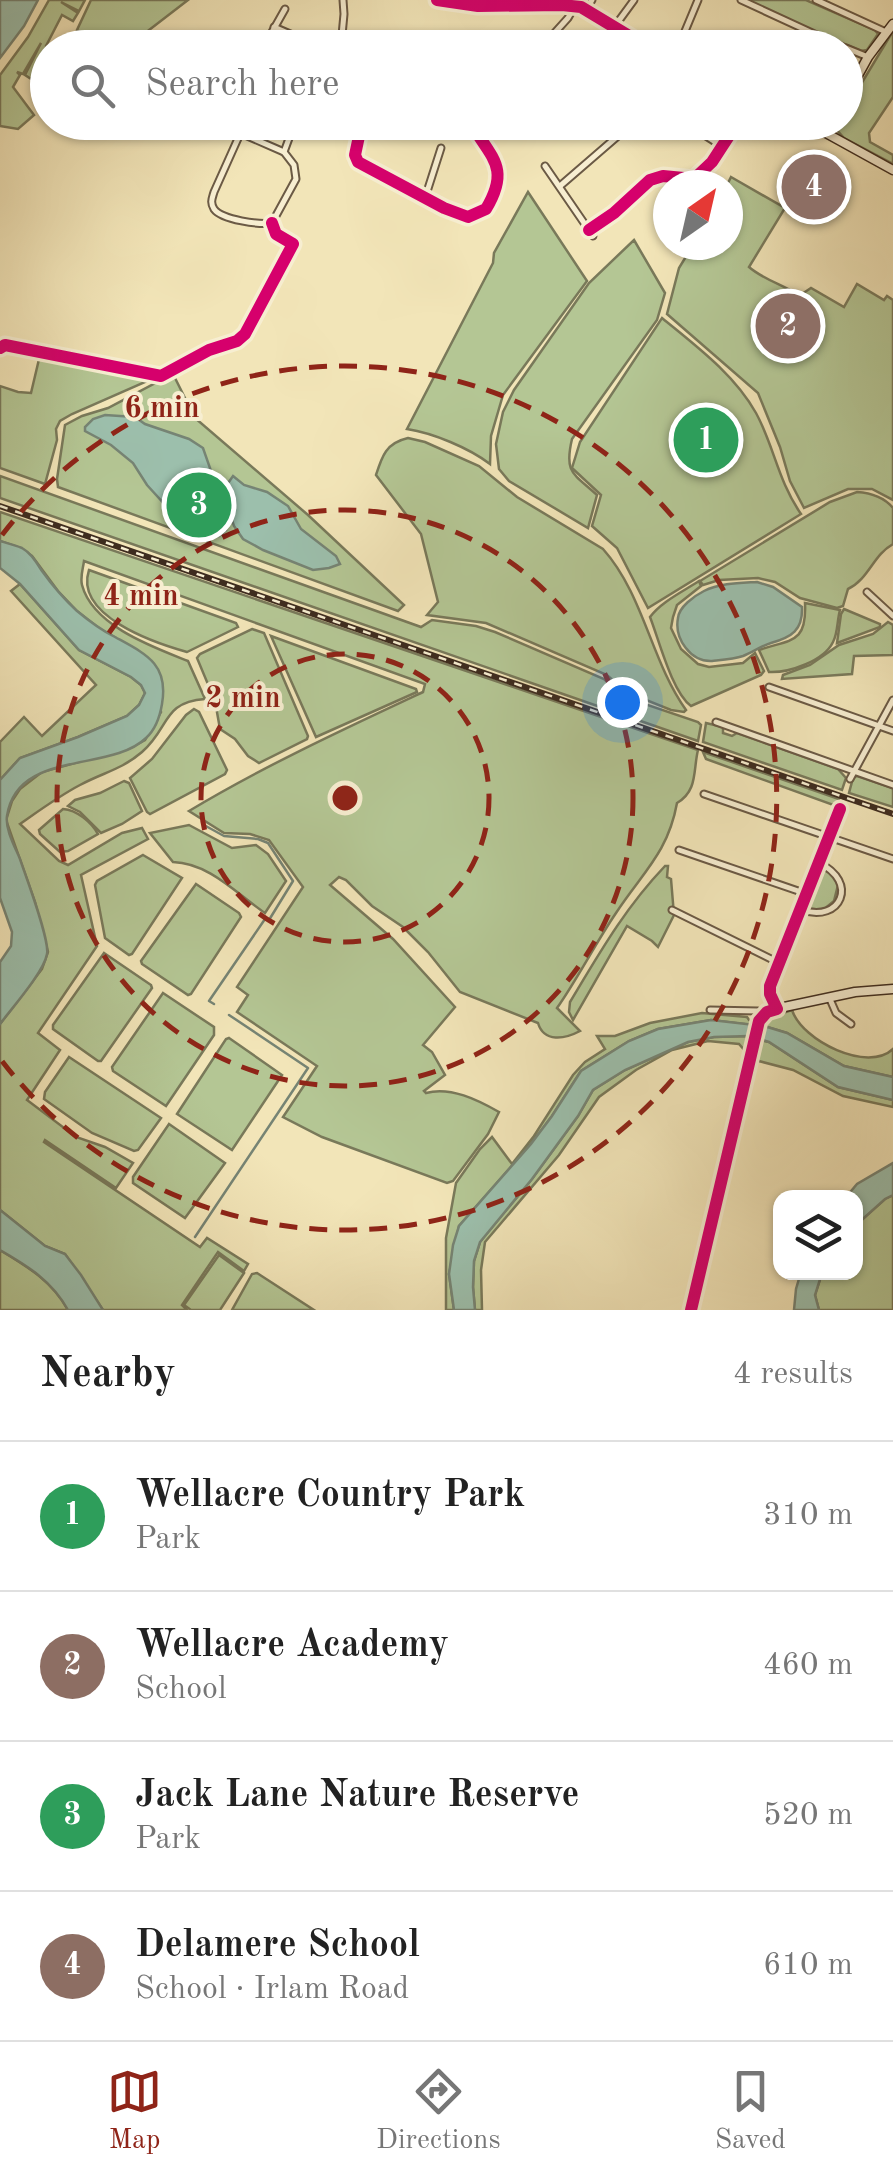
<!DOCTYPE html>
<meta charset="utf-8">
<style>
:root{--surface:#fff;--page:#f2f2f2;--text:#222;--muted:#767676;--line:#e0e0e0;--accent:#8f2418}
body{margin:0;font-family:"Old Standard TT",serif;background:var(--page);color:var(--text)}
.controls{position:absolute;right:30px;bottom:30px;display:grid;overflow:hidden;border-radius:20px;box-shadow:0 2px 8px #0004}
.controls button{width:90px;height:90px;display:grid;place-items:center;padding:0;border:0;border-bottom:2px solid var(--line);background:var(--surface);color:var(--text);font:50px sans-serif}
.compass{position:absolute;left:653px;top:170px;width:90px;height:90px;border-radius:50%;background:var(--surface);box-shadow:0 2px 8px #0004;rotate:34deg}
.you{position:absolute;left:622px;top:702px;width:35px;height:35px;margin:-25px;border:8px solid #fff;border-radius:50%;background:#1a73e8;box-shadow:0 0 0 15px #1a73e833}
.badge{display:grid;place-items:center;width:65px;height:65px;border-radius:50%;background:var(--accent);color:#fff;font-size:32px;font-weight:700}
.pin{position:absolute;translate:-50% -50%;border:5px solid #fff;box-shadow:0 2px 10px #0006}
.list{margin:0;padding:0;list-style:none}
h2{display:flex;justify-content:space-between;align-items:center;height:130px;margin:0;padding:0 40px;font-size:42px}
h2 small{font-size:32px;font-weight:400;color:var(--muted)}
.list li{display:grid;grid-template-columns:65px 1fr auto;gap:30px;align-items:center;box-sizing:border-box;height:150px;padding:0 40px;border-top:2px solid var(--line)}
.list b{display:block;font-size:38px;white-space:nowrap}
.list p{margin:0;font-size:32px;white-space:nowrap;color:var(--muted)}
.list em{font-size:32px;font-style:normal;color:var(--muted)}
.icon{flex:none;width:55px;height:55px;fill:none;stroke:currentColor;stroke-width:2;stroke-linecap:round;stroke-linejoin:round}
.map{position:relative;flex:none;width:893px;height:1310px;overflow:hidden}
.search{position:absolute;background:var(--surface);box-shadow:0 2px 8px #0004;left:30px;right:30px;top:30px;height:110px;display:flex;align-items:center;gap:25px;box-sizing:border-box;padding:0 35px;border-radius:55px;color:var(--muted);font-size:38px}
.sheet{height:730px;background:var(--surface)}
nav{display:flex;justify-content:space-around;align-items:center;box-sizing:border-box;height:140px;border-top:2px solid var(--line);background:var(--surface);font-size:28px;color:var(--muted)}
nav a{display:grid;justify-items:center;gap:5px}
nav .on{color:var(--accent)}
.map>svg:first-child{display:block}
.green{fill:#b4c694;stroke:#79795a;stroke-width:2.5}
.water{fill:#9cbfac;stroke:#768474;stroke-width:2.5}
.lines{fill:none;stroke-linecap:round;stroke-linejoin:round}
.stream{stroke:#768474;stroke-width:2.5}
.street-casing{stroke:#6b5a45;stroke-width:9}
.secondary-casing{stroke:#3e2c1f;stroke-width:11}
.street{stroke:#f7eed1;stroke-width:5}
.secondary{stroke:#f7eed1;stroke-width:8}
.rail-casing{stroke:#3e2c1f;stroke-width:6}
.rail{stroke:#f7eed1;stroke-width:2.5;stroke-dasharray:8;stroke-linecap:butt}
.cycleway-casing{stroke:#f7eed1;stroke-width:19}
.cycleway{stroke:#d6006c;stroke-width:12}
.ring{fill:none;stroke:#8f2418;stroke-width:5;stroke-dasharray:18 12}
.centre{fill:#8f2418;stroke:#f7eed1;stroke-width:5}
.ring-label{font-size:30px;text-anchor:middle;font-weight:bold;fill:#8f2418;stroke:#f7eed1;stroke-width:8;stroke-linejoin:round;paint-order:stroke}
</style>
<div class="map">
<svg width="893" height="1310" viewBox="0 0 893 1310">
<rect width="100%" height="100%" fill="#f2e5b8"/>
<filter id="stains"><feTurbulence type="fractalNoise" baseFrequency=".002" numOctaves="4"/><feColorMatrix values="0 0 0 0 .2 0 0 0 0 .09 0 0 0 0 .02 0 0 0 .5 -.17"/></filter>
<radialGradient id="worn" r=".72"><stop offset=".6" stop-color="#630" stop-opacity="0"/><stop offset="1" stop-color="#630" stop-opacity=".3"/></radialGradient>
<g class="green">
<polygon points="49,0 85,0 79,11 61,2 78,13 73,21 62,15 46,46 47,48 47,75 42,86 25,75 41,43 23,74 17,72 20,75 13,87 34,115 18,129 0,126 0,75 28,37"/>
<polygon points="91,0 188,0 127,47 111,47 77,30"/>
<polygon points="746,0 806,0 875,30 878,34 867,50 861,51 796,24"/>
<polygon points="893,31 893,97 869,133 870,142 893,155 893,164 844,138 835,128 838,123 846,122 846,109"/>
<path d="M731,177L785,208L749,267C760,277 779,284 792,291L791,295L799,296L811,288L844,307L857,284L884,300L887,296L893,300V500L872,489H848L804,508L790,481L780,447L758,393L667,314L679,268L693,245H728L727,185Z"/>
<path d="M528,192L587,281L503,395L491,436L490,464C469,448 433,433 407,429L493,263L494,253Z"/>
<path d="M634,240L665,293L657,320L572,439C564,473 573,473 597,495L588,528L509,481L499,469L496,444L503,412L514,390L589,283Z"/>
<path d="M662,318C696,346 734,374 756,413C774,446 778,481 801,514L648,608L617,548L592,526L601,495L572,468L580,442Z"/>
<polygon points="40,355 152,379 72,414 60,421 56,429 57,440 45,484 0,468 0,386 18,392 31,393"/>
<polygon points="174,376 195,418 308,515 404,605 398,611 58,487 57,479 65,425 82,416 108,408 165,378"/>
<path d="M408,438L425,442L479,466L517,497L603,549C644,595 651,661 686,710L684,712L671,710L626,692L607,675L486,623L427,615L438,602L421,534L376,475C382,456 386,443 408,438Z"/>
<polygon points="0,476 421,627 432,620 476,626 495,632 604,679 624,697 698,722 701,725 698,741 0,498"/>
<path d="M857,492C871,493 884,497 893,508V544C873,555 869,579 848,589L843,606L837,608L800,598L775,582L758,578L719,580L703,585L700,581L830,502Z"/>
<path d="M0,512L698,750C693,770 698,791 677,803C668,853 642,873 616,913C595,944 578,978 557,1008L580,1031C565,1039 544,1043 538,1023L460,992L428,952L403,927L372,906L346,880L339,877L330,885L393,939L455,1007L423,1045L432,1052L445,1075L424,1091L426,1093C450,1086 478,1100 499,1112L488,1134L453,1181L447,1183L322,1137L283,1117L317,1066L237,1012L248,995L237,987L303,887L269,840L250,834L224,833L189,811C264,766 344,729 423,692L425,684L84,561C83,569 80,577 82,585C93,626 153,647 188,661L205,699C162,702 170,728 142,752C121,770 104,772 80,785C59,796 40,810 20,824L59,861L68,865L122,833L142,828L148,839L81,875L97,946L38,1033L60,1050L27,1100L76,1137L105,1147L133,1163L116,1188L45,1140L44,1142L200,1247L207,1238L248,1264L244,1271L218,1252L182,1305L187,1310H103L65,1254L45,1246L0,1210V1024L42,969L48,952L35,902L6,820L12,801L20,789L42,772L130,748L145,740L161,712L116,638L100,629L77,611L58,591L32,556L21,548L0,541Z"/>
<path d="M89,570L236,623L238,627L187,652C155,643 74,616 89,570Z"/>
<path d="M699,581L701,586L677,605L673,617L671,628L681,649L698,664L709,667L743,663L755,653L764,671L761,675L691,706C672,692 659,640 650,617C661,602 682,592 699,581Z"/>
<polygon points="20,584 79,650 131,677 141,685 145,693 139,705 127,716 78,737 20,758 0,780 0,742 24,717 42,736 96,685 11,591"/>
<path d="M805,603L840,610C837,620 838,633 833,642C824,661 789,673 769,672L759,650C791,639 807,644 805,603Z"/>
<polygon points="844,609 880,624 880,627 837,643 841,614"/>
<polygon points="888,622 893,625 893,655 854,656 852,674 782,679 783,675 810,665 839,645 873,634"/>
<polygon points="252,629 264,633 308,736 307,739 259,763 248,756 235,739 220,729 215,701 197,658 200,654"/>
<polygon points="271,636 416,689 417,692 316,737"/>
<polygon points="194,709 199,712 227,770 225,774 150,814 147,812 130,778 152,759 186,715"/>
<polygon points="706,723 723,727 723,733 732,736 737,733 838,769 846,778 842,790 703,742"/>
<polygon points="703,752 839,799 836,806 706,759"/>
<polygon points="857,776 893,788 893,807 849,793 853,778"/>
<polygon points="124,781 129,783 142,811 122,824 101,833 80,812 68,806 75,800 100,793"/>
<path d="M63,809C77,810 91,822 98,834L68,851L60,852L40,834L39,830Z"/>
<path d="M189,825L232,848L256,845L268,854L286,881L265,913C237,894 209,863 173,862L150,833Z"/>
<polygon points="143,855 182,878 132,954 129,955 105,938 95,885 97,881"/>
<path d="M665,866H668L667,877L671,879L674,915L658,947L652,941L627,926L573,1020L569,1012L570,1002C600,952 625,908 665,866Z"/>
<polygon points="823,867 834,875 838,885 834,901 823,910 805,908"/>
<polygon points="196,884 239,913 241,917 191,994 188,995 142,964 141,961"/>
<polygon points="104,953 151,985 152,988 101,1061 98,1061 53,1029 53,1025"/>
<polygon points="163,993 214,1027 214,1035 166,1106 113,1071 112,1067"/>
<path d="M792,1010C802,1041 868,1073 893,1049V1077L844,1066L787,1033L764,1026L768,1018Z"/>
<polygon points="702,1013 747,1017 749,1020 752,1021 752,1025 711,1020 658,1029 629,1041 581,1071 552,1116 531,1144 459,1226 449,1274 454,1310 446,1310 446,1238 456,1183 480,1149 492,1137 512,1164 534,1136 573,1075 585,1062 605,1049 597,1036 615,1036 650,1023"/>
<polygon points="749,1036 746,1052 739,1044 708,1041 672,1050 636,1070 599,1097 559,1155 485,1242 481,1270 482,1310 475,1310 473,1287 474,1261 480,1242 532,1179 578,1116 593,1090 625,1070 688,1042 714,1037"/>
<polygon points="229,1038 282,1075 232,1150 177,1114 226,1039"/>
<polygon points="760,1040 769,1042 838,1087 893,1100 893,1107 843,1096 793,1070 755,1060"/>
<polygon points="69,1057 161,1118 138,1150 134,1151 92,1133 44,1099 45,1092"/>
<polygon points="169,1124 225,1163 185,1218 133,1183 133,1177"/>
<polygon points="893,1195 893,1310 819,1310 815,1295 822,1273 856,1272 856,1225 885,1199"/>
<path d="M0,1250C28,1267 52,1281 68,1310H0Z"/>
<polygon points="219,1255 244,1273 220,1310 191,1310 184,1305"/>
<polygon points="257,1273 314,1310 232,1310 252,1274"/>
</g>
<g class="water">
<polygon points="0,0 38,0 24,26 0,58"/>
<polygon points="105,415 135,417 145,424 189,439 203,448 225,511 226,530 219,536 168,508 147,485 133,463 111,445 85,431 85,427 93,419"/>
<polygon points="233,476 244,485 267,492 288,506 301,529 336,556 340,564 329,568 313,570 263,550 243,539 234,526 225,500 226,486"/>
<path d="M0,541C7,543 15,545 22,548C31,553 36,562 42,571C52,585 64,599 77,611C89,621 101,630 115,637C146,654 169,664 162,704C160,716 155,730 146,738C110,773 17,749 7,816C5,829 15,847 20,859C26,877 50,940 47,954C44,972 12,1008 0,1024V962L11,946L12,932L0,898V780L20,758L78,737L127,716L139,705L145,693L141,685L131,677L79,650L20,584L0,568Z"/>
<path d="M757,582L773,587L802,607C803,630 792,637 771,643C761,646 753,652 743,656C734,659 721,660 712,661C691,662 674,639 678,618C679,607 694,596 704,591C720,583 740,583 757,582Z"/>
<polygon points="711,1020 764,1026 787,1033 844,1066 893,1077 893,1100 838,1087 769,1042 749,1036 714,1037 688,1042 625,1070 593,1090 578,1116 532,1179 480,1242 474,1261 473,1287 475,1310 454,1310 449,1274 453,1245 459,1226 531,1144 552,1116 581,1071 629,1041 658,1029"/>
<polygon points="893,1163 893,1195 885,1199 856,1225 856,1198 847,1196 857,1184"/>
<path d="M0,1210L45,1246L65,1254L81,1275L103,1310H68C52,1281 28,1266 0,1250Z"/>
<polygon points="801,1272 822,1273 815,1295 819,1310 794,1310 796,1289"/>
</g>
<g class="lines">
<g class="stream">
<polyline points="204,825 224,836 258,839 268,843 293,881 269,920 265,919 209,1001 214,1004"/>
<polyline points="195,1237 308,1068 229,1015"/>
</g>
<g class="street-casing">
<g id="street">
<polyline points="741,0 845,48"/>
<polyline points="816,0 886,32"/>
<polyline points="586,10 592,0"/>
<polyline points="615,26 634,0"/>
<polyline points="274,27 304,40 348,48"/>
<polyline points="341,46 344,14 343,0"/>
<polyline points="263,48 285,9"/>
<polyline points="541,48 568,18 575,6"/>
<polyline points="678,48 698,0"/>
<polyline points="846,48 868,57"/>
<path d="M215,122L284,152L294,165L296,179L272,223C260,225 222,220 214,209C210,202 212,199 214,192L240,134"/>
<path d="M362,122L355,155L358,162L444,208L468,217L486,209C511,167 491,158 470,122"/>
<polyline points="538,122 546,135"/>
<polyline points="684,122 723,147"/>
<polyline points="284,152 295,122"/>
<polyline points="545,166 593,236"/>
<polyline points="560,186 634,122"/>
<polyline points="425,198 441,148"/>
<polyline points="589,230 614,213 650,180 663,176 694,179 712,162 738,122"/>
<polyline points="0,348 5,345 161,376 209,350 237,341 245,334 293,244 276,234 272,223"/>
<polyline points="867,592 893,616"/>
<polyline points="769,687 893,731"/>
<polyline points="716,722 893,785"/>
<polyline points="850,779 893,700"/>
<polyline points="704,794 893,859"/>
<polyline points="679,850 807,894"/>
<polyline points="672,910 779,963"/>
<path d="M802,910C841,923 859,882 819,863"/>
<polyline points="829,997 836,1013 851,1024"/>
<polyline points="777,1009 770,994 770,986 840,809"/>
<polyline points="710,1010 758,1011 764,1014"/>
</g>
</g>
<g class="secondary-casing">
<g id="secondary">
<polyline points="437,0 478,6 562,5 581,7 649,48"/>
<polyline points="846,97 868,57 893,24"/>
<polyline points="806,122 893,170"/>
<polyline points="691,1310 753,1043 759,1021 770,1010 855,992 893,989"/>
</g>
</g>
<use href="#street" class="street"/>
<use href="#secondary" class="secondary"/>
<g class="rail-casing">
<polyline id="rail" points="0,506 893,814"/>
</g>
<use href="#rail" class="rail"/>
<g class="cycleway-casing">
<g id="cycleway">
<polyline points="437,0 478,6 562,5 581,7 649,48"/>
<path d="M362,122L355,155L358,162L444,208L468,217L486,209C511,167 491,158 470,122"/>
<polyline points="589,230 614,213 650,180 663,176 694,179 712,162 738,122"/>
<polyline points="0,348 5,345 161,376 209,350 237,341 245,334 293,244 276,234 272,223"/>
<polyline points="691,1310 759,1021 767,1012 777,1009 770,994 770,986 840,809"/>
</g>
</g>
<use href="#cycleway" class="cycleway"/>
</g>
<g class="ring">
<circle cx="345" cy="798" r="144"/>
<circle cx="345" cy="798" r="288"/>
<path d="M2 535A432 432 0 1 1 2 1061"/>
</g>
<circle cx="345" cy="798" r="15" class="centre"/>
<g class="ring-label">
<text x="162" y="417">6 min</text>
<text x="141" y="605">4 min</text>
<text x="243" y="707">2 min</text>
</g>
<rect width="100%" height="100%" filter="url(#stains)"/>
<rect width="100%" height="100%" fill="url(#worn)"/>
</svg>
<div class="controls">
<button><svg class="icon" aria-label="layers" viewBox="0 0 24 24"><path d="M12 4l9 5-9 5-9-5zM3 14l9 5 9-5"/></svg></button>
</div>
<svg class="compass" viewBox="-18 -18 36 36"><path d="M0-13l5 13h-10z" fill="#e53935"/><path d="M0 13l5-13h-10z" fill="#767676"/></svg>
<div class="you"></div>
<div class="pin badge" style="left:706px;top:440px;background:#2e9e5b">1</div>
<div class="pin badge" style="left:788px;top:326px;background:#8d6e63">2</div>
<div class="pin badge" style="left:199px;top:505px;background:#2e9e5b">3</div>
<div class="pin badge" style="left:814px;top:187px;background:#8d6e63">4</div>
<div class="search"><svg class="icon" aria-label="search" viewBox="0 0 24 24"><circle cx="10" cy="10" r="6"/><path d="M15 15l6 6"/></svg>Search here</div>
</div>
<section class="sheet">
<h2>Nearby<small>4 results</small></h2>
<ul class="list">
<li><span class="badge" style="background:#2e9e5b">1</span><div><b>Wellacre Country Park</b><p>Park</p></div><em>310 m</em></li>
<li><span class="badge" style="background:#8d6e63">2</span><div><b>Wellacre Academy</b><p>School</p></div><em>460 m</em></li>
<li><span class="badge" style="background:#2e9e5b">3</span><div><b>Jack Lane Nature Reserve</b><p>Park</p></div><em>520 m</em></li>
<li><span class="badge" style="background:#8d6e63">4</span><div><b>Delamere School</b><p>School · Irlam Road</p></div><em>610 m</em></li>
</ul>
</section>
<nav>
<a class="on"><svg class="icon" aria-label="map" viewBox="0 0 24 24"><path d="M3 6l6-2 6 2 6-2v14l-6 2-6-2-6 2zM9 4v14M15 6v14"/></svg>Map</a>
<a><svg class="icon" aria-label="directions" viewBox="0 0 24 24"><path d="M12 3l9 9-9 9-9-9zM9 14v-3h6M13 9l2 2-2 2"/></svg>Directions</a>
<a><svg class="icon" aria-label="saved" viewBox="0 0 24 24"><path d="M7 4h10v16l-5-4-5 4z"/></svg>Saved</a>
</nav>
